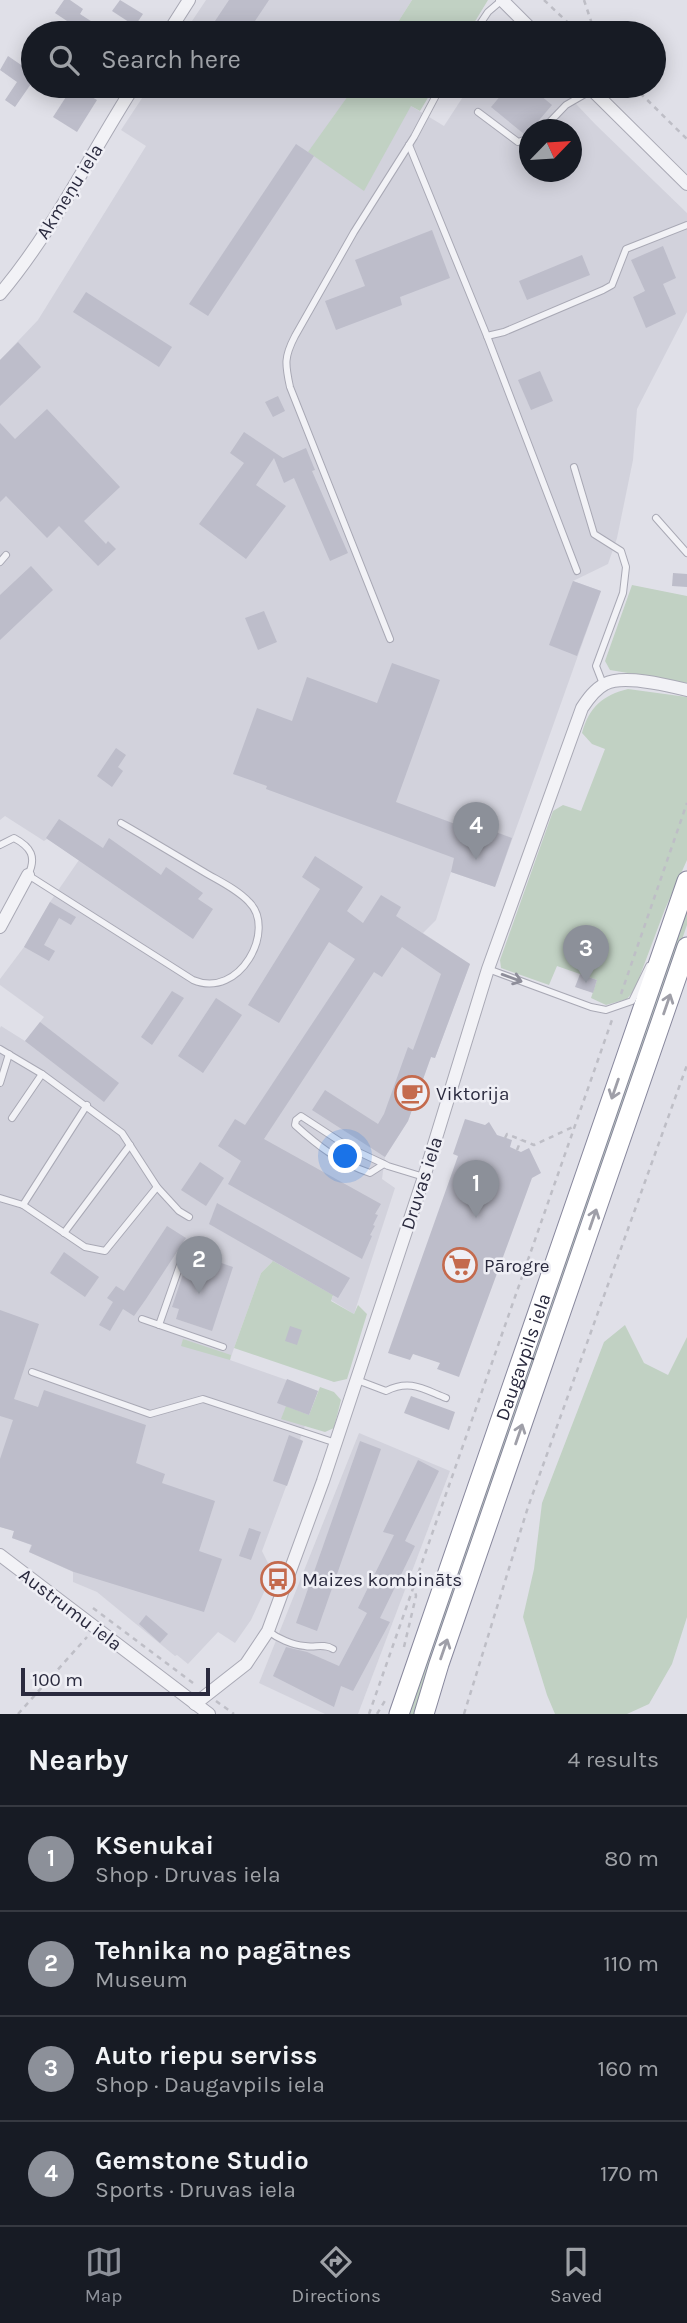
<!DOCTYPE html>
<meta charset="utf-8">
<style>
:root{--surface:#171b24;--page:#20242c;--text:#f1f3f6;--muted:#9ea1a6;--line:#363941;--accent:#8c9099}
body{margin:0;font-family:Karla,sans-serif;background:var(--page);color:var(--text)}
.compass{position:absolute;left:519px;top:119px;width:63px;height:63px;border-radius:50%;background:var(--surface);box-shadow:0 4px 18px #0003;rotate:65deg}
.scale{position:absolute;left:21px;bottom:18px;width:189px;box-sizing:border-box;padding-left:7px;border:4px solid #2a2a3e;border-top:0;font-size:19px;line-height:24px;white-space:nowrap;color:#2a2a3e;-webkit-text-stroke:5px #efeff5;paint-order:stroke}
.you{position:absolute;left:346px;top:1157px;width:24px;height:24px;margin:-18px;border:5px solid #fff;border-radius:50%;background:#1a73e8;box-shadow:0 0 0 10px #1a73e833}
.badge{display:grid;place-items:center;width:46px;height:46px;border-radius:50%;background:var(--accent);color:#fff;font-size:23px;font-weight:700}
.pin{position:absolute;translate:-50% -58px;filter:drop-shadow(0 2px 4px #0008)}
.pin::after{content:'';position:absolute;top:37px;width:24px;height:21px;background:inherit;clip-path:polygon(0 0,100% 0,50% 100%)}
.list{margin:0;padding:0;list-style:none}
h2{display:flex;justify-content:space-between;align-items:center;height:91px;margin:0;padding:0 28px;font-size:30px}
h2 small{font-size:23px;font-weight:400;color:var(--muted)}
.list li{display:grid;grid-template-columns:46px 1fr auto;gap:21px;align-items:center;box-sizing:border-box;height:105px;padding:0 28px;border-top:2px solid var(--line)}
.list b{display:block;font-size:26px;white-space:nowrap}
.list p{margin:0;font-size:23px;white-space:nowrap;color:var(--muted)}
.list em{font-size:23px;font-style:normal;color:var(--muted)}
.icon{flex:none;width:38px;height:38px;fill:none;stroke:currentColor;stroke-width:2;stroke-linecap:round;stroke-linejoin:round}
.map{position:relative;flex:none;width:687px;height:1714px;overflow:hidden}
.search{position:absolute;background:var(--surface);box-shadow:0 4px 18px #0003;left:21px;right:21px;top:21px;height:77px;display:flex;align-items:center;gap:18px;box-sizing:border-box;padding:0 24px;border-radius:38px;color:var(--muted);font-size:26px}
.sheet{height:511px;background:var(--surface)}
nav{display:flex;justify-content:space-around;align-items:center;box-sizing:border-box;height:98px;border-top:2px solid var(--line);background:var(--surface);font-size:19px;color:var(--muted)}
nav a{display:grid;justify-items:center;gap:4px}
nav .on{color:var(--accent)}
.map>svg:first-child{display:block}
.built{fill:#d2d2dc;fill-rule:evenodd}
.green{fill:#c1d1c3}
.building{fill:#bdbdca}
.lines{fill:none;stroke-linecap:round;stroke-linejoin:round}
.service-casing{stroke:#a9a9b5;stroke-width:8}
.minor-casing{stroke:#a9a9b5;stroke-width:14}
.trunk-casing{stroke:#88889d;stroke-width:21}
.path{stroke:#bebec6;stroke-width:2.5;stroke-dasharray:5 5;stroke-linecap:butt}
.service{stroke:#f2f2f6;stroke-width:6}
.minor{stroke:#f2f2f6;stroke-width:12}
.trunk{stroke:#fff;stroke-width:19}
.oneway{stroke:#8e8e9a}
.oneway2{stroke:#9f9fa8}
.labels{text-anchor:middle;stroke-width:5;stroke-linejoin:round;paint-order:stroke}
.street-label{font-size:19px;fill:#2a2a3e;stroke:#efeff5}
.poi-label{font-size:19px;fill:#2a2a3e;stroke:#efeff5;text-anchor:start}
</style>
<div class="map">
<svg width="687" height="1714" viewBox="0 0 687 1714">
<rect width="100%" height="100%" fill="#e0e0e8"/>
<g class="built">
<polygon points="206,0 412,0 391,33 184,33"/>
<path d="M150,86H355L309,152L411,106L444,126L470,86H559L596,125L687,213V312L637,409L633,460L617,538L608,564L573,581L601,591L539,765L495,887L451,872L436,920L423,933L470,964L435,1058L431,1057L408,1121L385,1157L382,1179L395,1188L354,1314L331,1300L333,1296L272,1262L261,1273L234,1348L230,1360L318,1391L300,1439L303,1441L262,1551L273,1573L251,1620L235,1643L218,1632L188,1664L177,1655L175,1656L97,1592L73,1582V1572L29,1552L31,1545L12,1538L14,1531L0,1527V1028L1,1026L25,1041L44,1017L0,985V979L24,947L50,902L79,860L47,839L44,841L5,816L0,820V360L38,320L146,146L121,130ZM530,130H572V172H530Z"/>
<polygon points="359,1433 450,1471 358,1714 325,1714 259,1683"/>
</g>
<g class="green">
<polygon points="412,0 488,0 468,33 391,33"/>
<polygon points="355,86 435,86 420,111 411,106 364,191 308,152"/>
<polygon points="632,585 687,596 687,683 610,670 605,661"/>
<path d="M628,689L687,697V860L665,909L635,989L627,999L606,1005L591,998L597,980L557,966L549,985L501,968L500,960L553,811L563,805L581,811L605,749L592,744L582,733C589,707 603,695 628,689Z"/>
<polygon points="687,907 687,925 415,1714 404,1714"/>
<polygon points="273,1261 333,1295 331,1301 354,1314 358,1305 367,1314 347,1379 334,1382 234,1348 261,1273"/>
<polygon points="625,1325 644,1363 668,1375 687,1337 687,1617 672,1664 649,1704 627,1714 555,1714 547,1695 523,1617 534,1569 542,1503 604,1342"/>
<polygon points="183,1339 231,1355 230,1360 181,1346"/>
<polygon points="320,1387 334,1392 341,1400 334,1428 325,1432 281,1419 286,1406 309,1415"/>
</g>
<g class="building">
<polygon points="64,0 70,0 83,9 80,14 97,25 91,33 85,33 55,13"/>
<polygon points="120,0 143,14 135,26 112,11"/>
<polygon points="229,0 269,0 247,33 207,33"/>
<polygon points="8,56 33,73 33,81 15,107 5,100 17,82 0,70"/>
<polygon points="73,86 97,100 77,132 53,117"/>
<polygon points="492,86 529,86 552,105 529,132 524,134 491,107 502,94"/>
<polygon points="296,144 314,156 208,316 189,304"/>
<polygon points="432,230 450,278 400,297 402,305 336,330 325,301 365,286 355,260"/>
<polygon points="663,246 676,278 663,284 676,314 646,328 633,297 645,291 631,260"/>
<polygon points="582,255 590,275 527,300 519,281"/>
<polygon points="86,292 172,347 159,367 73,312"/>
<polygon points="18,342 41,367 0,406 0,360"/>
<polygon points="540,371 553,401 531,410 518,380"/>
<polygon points="278,396 285,411 273,417 265,402"/>
<polygon points="47,409 120,487 84,521 106,544 108,541 116,549 98,566 59,526 47,538 6,496 0,502 0,423 15,439"/>
<polygon points="244,432 283,458 306,448 315,470 312,471 348,553 330,561 294,478 284,483 274,458 256,485 286,506 246,559 199,524 244,463 230,453"/>
<polygon points="31,566 53,590 0,640 0,595"/>
<polygon points="673,573 687,574 687,587 672,586"/>
<polygon points="573,581 601,591 577,656 549,645"/>
<polygon points="264,611 277,642 258,650 245,618"/>
<polygon points="392,663 440,680 396,802 466,828 468,822 512,838 495,887 451,872 454,858 266,789 267,786 233,774 257,708 292,721 307,677 377,703"/>
<polygon points="116,748 126,755 118,767 123,771 112,787 97,776"/>
<polygon points="59,819 103,848 109,838 161,875 166,867 203,893 198,899 213,909 193,939 46,838"/>
<polygon points="315,856 363,887 347,911 363,923 381,895 401,907 396,916 470,964 435,1058 431,1057 408,1121 385,1157 312,1110 325,1090 378,1124 384,1114 408,1047 413,1050 441,974 402,947 382,977 374,972 264,1139 381,1204 375,1214 378,1215 373,1225 375,1226 370,1235 372,1236 362,1259 228,1184 241,1161 218,1146 235,1119 245,1125 355,959 329,942 279,1023 248,1005 320,889 302,877"/>
<polygon points="50,902 76,917 71,925 59,918 44,945 55,951 49,961 24,947"/>
<polygon points="580,974 597,980 593,993 575,987"/>
<polygon points="172,991 184,998 152,1045 141,1037"/>
<polygon points="216,998 242,1015 203,1073 178,1056"/>
<polygon points="40,1022 119,1083 104,1102 25,1041"/>
<polygon points="465,1119 485,1125 489,1122 497,1135 512,1140 510,1147 521,1152 529,1148 541,1173 532,1178 459,1377 437,1369 440,1363 413,1354 410,1360 388,1353 458,1156 453,1154"/>
<polygon points="200,1162 224,1178 206,1206 181,1190"/>
<polygon points="217,1203 350,1278 338,1298 209,1224"/>
<polygon points="167,1226 186,1238 146,1299 134,1316 123,1309 110,1331 99,1325 113,1302 107,1298 116,1286 124,1291"/>
<polygon points="64,1252 99,1277 85,1297 50,1273"/>
<polygon points="198,1255 233,1267 212,1331 176,1319 179,1309 172,1307 186,1265 194,1267"/>
<polygon points="0,1310 39,1324 14,1399 38,1407 44,1390 146,1425 136,1463 165,1474 162,1483 215,1501 199,1551 222,1559 204,1612 74,1572 29,1552 32,1545 12,1538 14,1531 0,1527 0,1459 13,1420 0,1416"/>
<polygon points="290,1326 302,1330 297,1345 285,1341"/>
<polygon points="287,1379 318,1391 309,1415 277,1403"/>
<polygon points="411,1396 455,1412 449,1430 404,1413"/>
<polygon points="289,1435 303,1441 287,1486 273,1481"/>
<polygon points="360,1441 381,1449 317,1631 296,1623"/>
<polygon points="418,1460 439,1471 405,1541 415,1546 380,1618 390,1622 353,1691 341,1686 334,1707 273,1676 286,1647 307,1652 339,1666 367,1613 358,1608 394,1535 383,1532"/>
<polygon points="249,1528 261,1532 251,1560 239,1556"/>
<polygon points="146,1615 168,1634 160,1643 139,1624"/>
</g>
<g class="lines">
<g class="service-casing">
<g id="service">
<polyline points="474,33 488,12 502,0"/>
<polyline points="478,112 518,142 530,138"/>
<polyline points="542,130 566,105 592,90"/>
<polyline points="409,145 487,336 577,571"/>
<polyline points="487,336 504,332 603,290 612,285 626,249 687,225"/>
<polyline points="574,467 594,534 621,551 626,567 623,593 596,666 603,684"/>
<polyline points="656,518 687,553"/>
<polyline points="0,562 6,555"/>
<path d="M390,639L290,387C285,364 284,357 295,336L354,232L414,137L441,86"/>
<path d="M0,845L14,838C31,847 37,857 28,875L193,980C240,1000 277,929 249,902C237,889 219,881 204,872C177,856 149,839 121,823"/>
<polyline points="488,969 591,1007 606,1010 632,1001 649,966"/>
<polyline points="0,1049 42,1074 122,1133 157,1187 179,1211 189,1217"/>
<polyline points="0,1083 9,1054"/>
<polyline points="12,1118 42,1074"/>
<path d="M384,1164L370,1173C340,1163 318,1146 295,1125L296,1120L301,1116L350,1148L384,1164L388,1166L424,1177"/>
<polyline points="0,1198 23,1205 87,1105"/>
<polyline points="23,1205 85,1247 105,1251 157,1187"/>
<polyline points="64,1233 130,1145"/>
<polyline points="142,1319 223,1347"/>
<polyline points="159,1325 187,1245"/>
<polyline points="32,1372 150,1414 203,1399 336,1443"/>
<path d="M357,1380L386,1391C410,1379 423,1389 446,1398"/>
<path d="M268,1631C277,1638 292,1645 305,1646C315,1648 323,1643 333,1649"/>
</g>
</g>
<g class="minor-casing">
<g id="minor">
<polyline points="502,0 535,33"/>
<polyline points="168,33 189,0"/>
<polyline points="588,86 687,184"/>
<path d="M0,294C53,231 90,155 134,86"/>
<polyline points="0,927 28,875"/>
<polyline points="0,1555 209,1714"/>
<path d="M195,1704L246,1664L268,1631L323,1481L424,1177L488,969L582,708C588,699 595,689 605,684C623,674 667,685 687,690"/>
</g>
</g>
<g class="trunk-casing">
<g id="trunk">
<path id="s1" d="M399,1714L687,881"/>
<polyline points="424,1714 439,1664 687,947"/>
</g>
</g>
<g class="path">
<polyline points="544,0 579,33"/>
<polyline points="584,0 595,33"/>
<polyline points="654,61 660,47"/>
<polyline points="633,86 687,139"/>
<polyline points="621,994 687,803"/>
<polyline points="505,1138 507,1134 534,1145 575,1126"/>
<polyline points="517,1150 521,1140"/>
<polyline points="93,1608 197,1686"/>
<polyline points="404,1647 416,1596 415,1589"/>
<polyline points="216,1701 234,1714"/>
<polyline points="18,1714 87,1637"/>
<polyline points="369,1714 613,1017"/>
<polyline points="377,1714 386,1699"/>
<polyline points="464,1714 528,1507 687,1065"/>
</g>
<use href="#service" class="service"/>
<use href="#minor" class="minor"/>
<use href="#trunk" class="trunk"/>
</g>
<defs><path id="oneway-shaft" d="M-6 0H5M1.5-3L5.5 0L1.5 3" fill="none" stroke-width="1.6" stroke-linecap="round" stroke-linejoin="round" transform="scale(1.75)"/></defs>
<use class="oneway" href="#oneway-shaft" transform="translate(512 978) rotate(20)"/>
<g class="oneway2">
<use href="#oneway-shaft" transform="translate(667 1004) rotate(-71)"/>
<use href="#oneway-shaft" transform="translate(615 1089) rotate(109)"/>
<use href="#oneway-shaft" transform="translate(593 1219) rotate(-71)"/>
<use href="#oneway-shaft" transform="translate(519 1434) rotate(-71)"/>
<use href="#oneway-shaft" transform="translate(444 1649) rotate(-71)"/>
</g>
<defs>
<g id="cafe-ring" transform="scale(1.75)"><circle r="9.5" fill="#efeff5" stroke="#c46a4d" stroke-width="1.5"/><path d="M-5.5-4.5H6V0H3Q3 3.5 0 3.5H-2.5Q-5.5 3.5-5.5 0ZM3-3.2v2h1.7v-2ZM-6 4.5H4V6H-6Z" fill="#c46a4d"/></g>
<g id="supermarket-ring" transform="scale(1.75)"><circle r="9.5" fill="#efeff5" stroke="#c46a4d" stroke-width="1.5"/><path d="M-6-5.5h2.5l.6 2H6L4.5 2H-2.5L-4.4-4H-6ZM-1.5 3.2a1.3 1.3 0 1 0 .1 0ZM3 3.2a1.3 1.3 0 1 0 .1 0Z" fill="#c46a4d"/></g>
<g id="bus-ring" transform="scale(1.75)"><circle r="9.5" fill="#efeff5" stroke="#c46a4d" stroke-width="1.5"/><path d="M-5-6H5V4H4V6H2V4H-2V6H-4V4H-5ZM-3.5-4V0h7V-4ZM-3.5 1.2v1.5H-2V1.2ZM2 1.2v1.5H3.5V1.2Z" fill="#c46a4d"/></g>
</defs>
<g fill-rule="evenodd">
<use href="#cafe-ring" x="412" y="1093"/>
<use href="#supermarket-ring" x="460" y="1265"/>
<use href="#bus-ring" x="278" y="1579"/>
</g>
<g class="labels">
<g class="street-label">
<text transform="translate(69 191) rotate(-58)" y="7">Akmeņu iela</text>
<text transform="translate(421 1183) rotate(-72)" y="7">Druvas iela</text>
<text dy="7" stroke="none"><textPath href="#s1" startOffset="378">Daugavpils iela</textPath></text>
<text transform="translate(71 1609) rotate(37)" y="7">Austrumu iela</text>
</g>
<g class="poi-label">
<text x="436" y="1100">Viktorija</text>
<text x="484" y="1272">Pārogre</text>
<text x="302" y="1586">Maizes kombināts</text>
</g>
</g>
</svg>
<svg class="compass" viewBox="-18 -18 36 36"><path d="M0-13l5 13h-10z" fill="#e53935"/><path d="M0 13l5-13h-10z" fill="#9ea1a6"/></svg>
<div class="scale">100 m</div>
<div class="you"></div>
<div class="pin badge" style="left:476px;top:1218px">1</div>
<div class="pin badge" style="left:199px;top:1294px">2</div>
<div class="pin badge" style="left:586px;top:983px">3</div>
<div class="pin badge" style="left:476px;top:860px">4</div>
<div class="search"><svg class="icon" aria-label="search" viewBox="0 0 24 24"><circle cx="10" cy="10" r="6"/><path d="M15 15l6 6"/></svg>Search here</div>
</div>
<section class="sheet">
<h2>Nearby<small>4 results</small></h2>
<ul class="list">
<li><span class="badge">1</span><div><b>KSenukai</b><p>Shop · Druvas iela</p></div><em>80 m</em></li>
<li><span class="badge">2</span><div><b>Tehnika no pagātnes</b><p>Museum</p></div><em>110 m</em></li>
<li><span class="badge">3</span><div><b>Auto riepu serviss</b><p>Shop · Daugavpils iela</p></div><em>160 m</em></li>
<li><span class="badge">4</span><div><b>Gemstone Studio</b><p>Sports · Druvas iela</p></div><em>170 m</em></li>
</ul>
</section>
<nav>
<a class="on"><svg class="icon" aria-label="map" viewBox="0 0 24 24"><path d="M3 6l6-2 6 2 6-2v14l-6 2-6-2-6 2zM9 4v14M15 6v14"/></svg>Map</a>
<a><svg class="icon" aria-label="directions" viewBox="0 0 24 24"><path d="M12 3l9 9-9 9-9-9zM9 14v-3h6M13 9l2 2-2 2"/></svg>Directions</a>
<a><svg class="icon" aria-label="saved" viewBox="0 0 24 24"><path d="M7 4h10v16l-5-4-5 4z"/></svg>Saved</a>
</nav>
